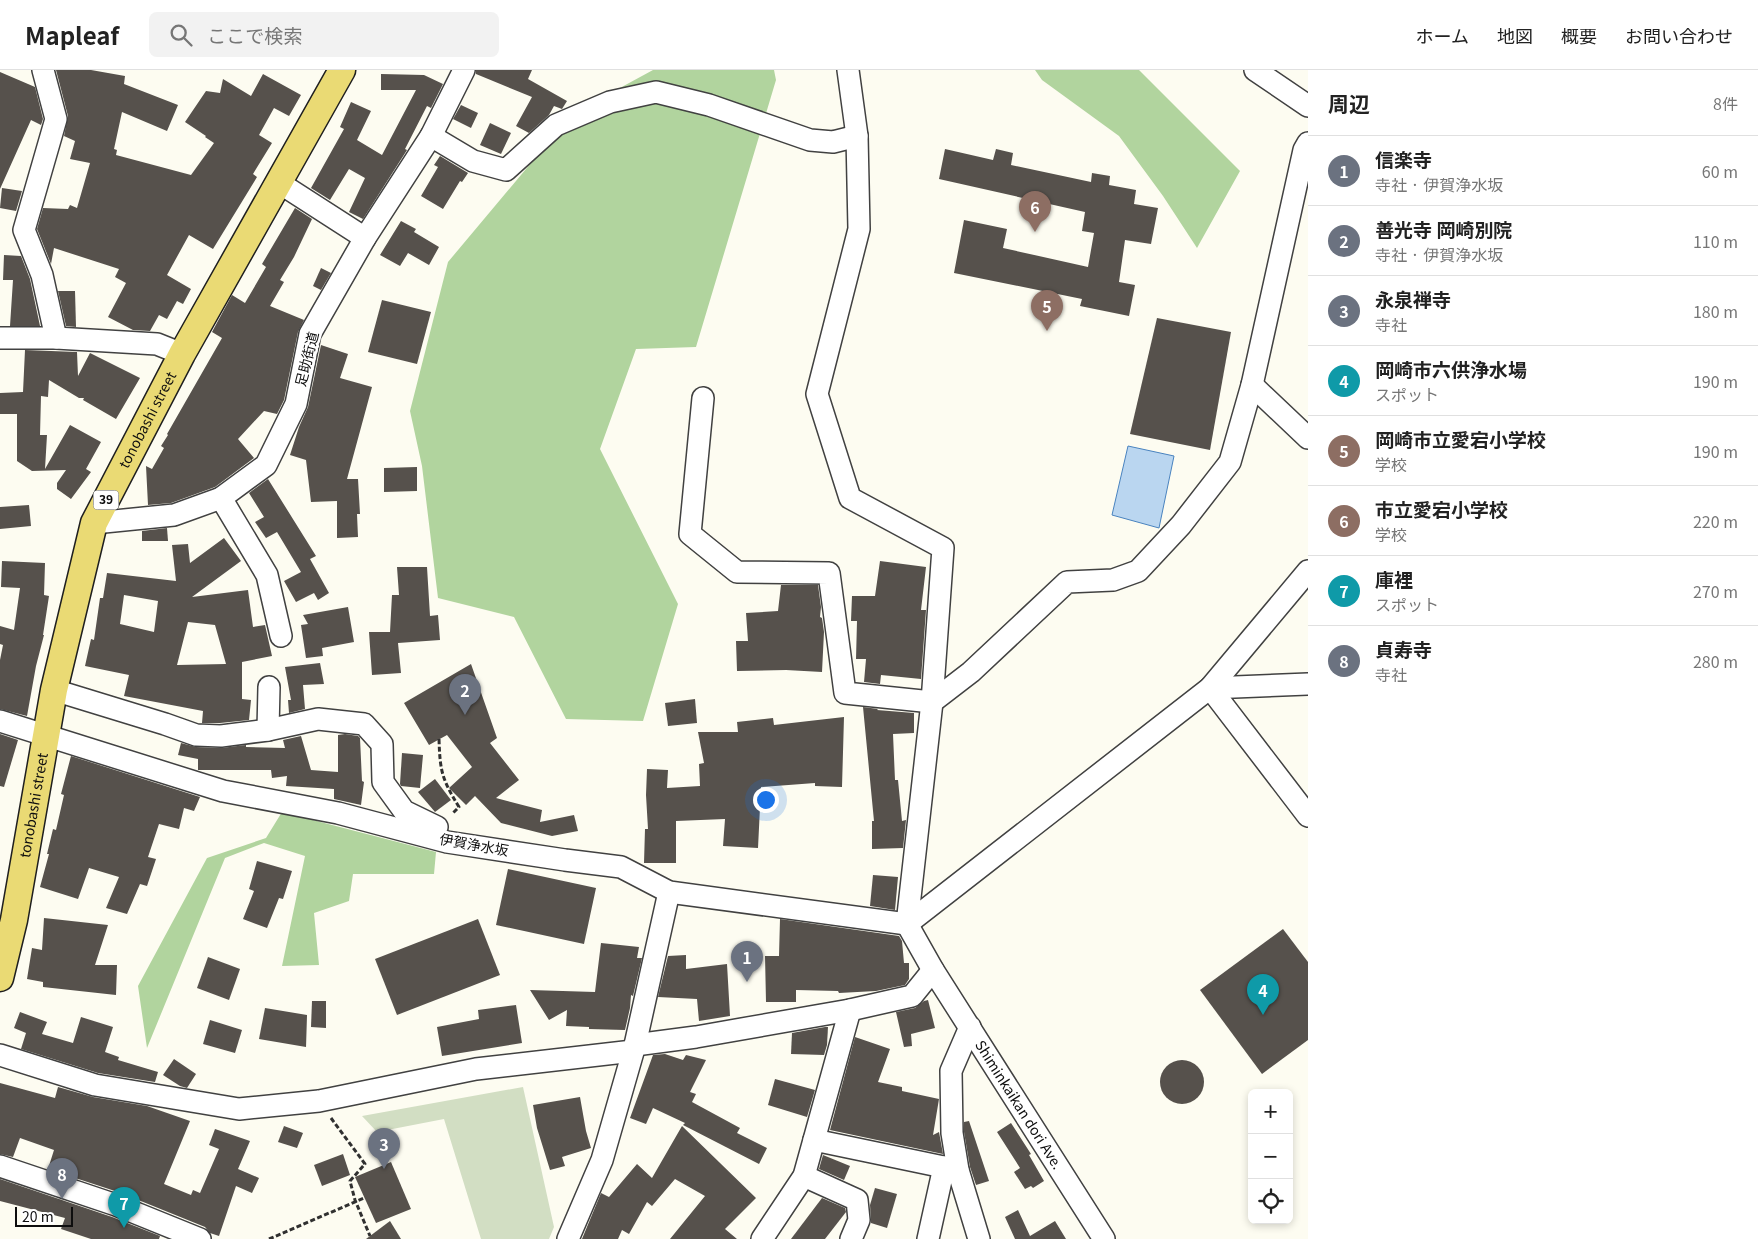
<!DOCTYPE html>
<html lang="ja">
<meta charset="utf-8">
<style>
:root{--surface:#fff;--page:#f2f2f2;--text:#222;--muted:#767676;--line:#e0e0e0;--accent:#b45309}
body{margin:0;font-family:Georgia,"Noto Sans JP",serif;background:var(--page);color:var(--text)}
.controls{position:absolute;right:15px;bottom:15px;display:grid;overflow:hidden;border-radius:8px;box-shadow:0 2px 8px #0003}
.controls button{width:45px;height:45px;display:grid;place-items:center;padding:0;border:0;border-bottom:1px solid var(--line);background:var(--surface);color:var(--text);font:25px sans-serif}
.scale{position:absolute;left:15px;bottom:12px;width:58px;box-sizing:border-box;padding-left:5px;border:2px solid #0e0e0e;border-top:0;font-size:14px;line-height:18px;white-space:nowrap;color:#0e0e0e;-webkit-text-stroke:4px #fff;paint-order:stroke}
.you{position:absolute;left:765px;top:729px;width:18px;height:18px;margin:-12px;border:4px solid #fff;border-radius:50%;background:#1a73e8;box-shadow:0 0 0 8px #1a73e833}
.badge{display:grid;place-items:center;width:32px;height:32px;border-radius:50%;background:var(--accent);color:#fff;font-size:16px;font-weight:700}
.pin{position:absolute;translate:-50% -41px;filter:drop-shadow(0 1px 2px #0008)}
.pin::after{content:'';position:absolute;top:26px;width:18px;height:15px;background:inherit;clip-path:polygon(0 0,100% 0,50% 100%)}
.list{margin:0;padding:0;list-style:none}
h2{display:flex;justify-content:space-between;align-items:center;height:65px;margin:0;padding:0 20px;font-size:21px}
h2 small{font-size:16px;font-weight:400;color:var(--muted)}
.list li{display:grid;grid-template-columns:32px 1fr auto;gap:15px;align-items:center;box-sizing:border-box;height:70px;padding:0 20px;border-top:1px solid var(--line)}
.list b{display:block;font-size:19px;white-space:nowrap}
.list p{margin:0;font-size:16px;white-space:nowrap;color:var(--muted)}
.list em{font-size:16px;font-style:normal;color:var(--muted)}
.icon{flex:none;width:28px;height:28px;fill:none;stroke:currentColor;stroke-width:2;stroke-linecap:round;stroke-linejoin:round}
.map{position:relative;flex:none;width:1308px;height:1169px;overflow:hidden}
header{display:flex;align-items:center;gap:30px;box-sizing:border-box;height:70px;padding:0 25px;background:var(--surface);border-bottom:1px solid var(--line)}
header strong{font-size:24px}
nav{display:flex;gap:28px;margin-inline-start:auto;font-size:18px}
.search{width:350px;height:45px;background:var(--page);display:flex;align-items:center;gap:12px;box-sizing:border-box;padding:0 18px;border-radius:8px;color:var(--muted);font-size:19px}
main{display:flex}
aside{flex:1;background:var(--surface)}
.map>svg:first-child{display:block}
.forest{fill:#b1d49e}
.cemetery{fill:#d2dec3}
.water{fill:#bad6f0;stroke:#4983bf}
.building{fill:#56514c;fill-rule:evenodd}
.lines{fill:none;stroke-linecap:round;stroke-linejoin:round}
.minor-casing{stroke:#414141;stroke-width:24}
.major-casing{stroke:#1f1f1f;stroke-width:29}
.path{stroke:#303030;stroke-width:3;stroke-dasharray:5 2.5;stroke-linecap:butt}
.minor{stroke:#fff;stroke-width:21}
.major{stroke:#eada74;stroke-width:26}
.labels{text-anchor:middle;stroke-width:5;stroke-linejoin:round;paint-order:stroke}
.shield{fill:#fff;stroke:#565656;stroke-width:1}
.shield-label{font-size:12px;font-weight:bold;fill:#0e0e0e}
.street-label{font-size:14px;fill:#0e0e0e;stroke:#fff}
</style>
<header>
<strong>Mapleaf</strong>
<div class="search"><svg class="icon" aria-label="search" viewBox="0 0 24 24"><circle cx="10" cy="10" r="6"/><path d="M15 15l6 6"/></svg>ここで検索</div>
<nav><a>ホーム</a><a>地図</a><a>概要</a><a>お問い合わせ</a></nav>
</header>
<main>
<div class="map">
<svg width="1308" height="1169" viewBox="0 0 1308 1169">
<rect width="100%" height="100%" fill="#fdfcf1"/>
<g class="forest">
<polygon points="653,0 774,0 776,10 696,277 636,279 600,379 678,534 643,651 566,649 514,547 438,528 422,396 410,341 448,192 572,44"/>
<polygon points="1035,0 1139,0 1240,101 1197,178 1163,126 1119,66 1042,10"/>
<polygon points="282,742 436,782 434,804 353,804 349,831 314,843 319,895 282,896 305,786 264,773 225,788 147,978 138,916 207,788 266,768"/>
</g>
<polygon class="cemetery" points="523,1017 554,1157 549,1169 481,1169 444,1049 377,1062 362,1046"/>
<polygon class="water" points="1128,376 1174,386 1159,458 1112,445"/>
<g class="building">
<polygon points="56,0 91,0 125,6 124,14 178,35 167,61 122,42 114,79 117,80 116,85 191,105 214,73 205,67 206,66 185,52 206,21 220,23 223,9 251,26 263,4 301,25 289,46 274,38 259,65 272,73 253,104 257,107 213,179 189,165 167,205 191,219 183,234 177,231 167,249 159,245 150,261 133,260 108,247 126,213 115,207 119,199 54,178 51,194 37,159 43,138 68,139 70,135 77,138 90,93 70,89 75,71 64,66 68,46"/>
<polygon points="476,0 532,0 528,9 567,31 562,39 554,36 549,45 529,63 516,56 532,27 476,4"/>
<polygon points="0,2 35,17 43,49 41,55 31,50 0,119"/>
<polygon points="381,4 424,5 443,14 431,38 427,36 405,79 407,80 363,149 349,142 365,108 349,99 330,130 311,118 344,59 340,57 351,32 371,41 357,70 382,85 416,20 381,20"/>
<polygon points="461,35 478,43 471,58 453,49"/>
<polygon points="490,53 511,63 501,84 480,75"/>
<polygon points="945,79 993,90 996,79 1013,83 1011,95 1091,112 1092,103 1110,106 1109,115 1136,120 1134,134 1158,138 1151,174 1125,170 1119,212 1135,215 1129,246 1080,236 1082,229 954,203 964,150 1007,159 1003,178 1088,197 1094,163 1082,161 1085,142 939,109"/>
<polygon points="440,86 468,103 462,112 460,111 443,139 421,126 438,97 434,95"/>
<polygon points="2,118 22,121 16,141 0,138"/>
<polygon points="295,138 312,149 294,187 280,210 284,212 270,236 304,250 298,262 284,330 277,344 264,341 238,369 254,388 215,417 171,433 148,435 146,396 152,399 164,378 161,376 168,365 167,364 222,268 212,262 232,225 245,233 266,197 262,194"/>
<polygon points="401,151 416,159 414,162 439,177 429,195 408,183 400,196 380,185"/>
<polygon points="4,185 21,186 30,209 40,256 10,256 13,210 3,210"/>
<polygon points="321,198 331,203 321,220 313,216"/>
<polygon points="58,221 75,221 76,257 66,256"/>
<polygon points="382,230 431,242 417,294 368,282"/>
<polygon points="1157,248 1231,262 1210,380 1130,364"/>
<polygon points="321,275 348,284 340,308 372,317 347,409 358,409 360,444 357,444 358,467 337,468 337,431 311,432 306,390 290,385 299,357 308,337"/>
<polygon points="25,280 77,282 78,306 90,283 140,308 116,349 83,330 84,328 79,328 49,310 48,327 41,326 40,365 47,365 45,399 70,355 101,372 86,399 91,402 71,429 57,419 57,413 66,400 32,401 17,391 17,344 0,344 0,323 23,322"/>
<polygon points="417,397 417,421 384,422 384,398"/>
<polygon points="268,409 316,486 310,489 329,523 318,530 314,523 296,532 284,511 301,502 277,462 266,468 255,452 264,447 249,423"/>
<polygon points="29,435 31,456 0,459 0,437"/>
<polygon points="167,458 168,471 142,471 142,461"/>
<path d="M224,468L241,491L192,527L248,520L253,557L265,555L272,586L242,592V629L251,630L249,650L220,653H202L203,641L124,626L129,605L85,596L91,569L94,570L100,528H103L107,503L176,511L172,475L188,474L190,493ZM124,525L158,531L154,562L120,554ZM188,552L215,555L226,594L177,595Z"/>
<polygon points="2,491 45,493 44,525 49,526 43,565 44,565 36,596 27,646 0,639 0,590 3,575 0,574 0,556 14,560 20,518 1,517"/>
<polygon points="880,491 926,497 921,540 926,540 921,609 881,605 880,614 864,612 866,589 856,589 857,551 851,551 852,526 875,526"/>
<polygon points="397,497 427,497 430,546 438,545 440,570 398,573 401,603 372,605 369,562 390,562 392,525 399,525"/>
<polygon points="781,515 818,515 821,537 820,547 822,548 824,562 822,602 786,600 737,601 736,571 748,571 746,543 778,541"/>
<polygon points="348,537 354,572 322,578 323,586 306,588 301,555 308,554 303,545"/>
<polygon points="320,593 324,614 303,615 305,639 289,643 288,630 291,630 285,597"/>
<polygon points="471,594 497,668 490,673 519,710 496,728 542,740 540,752 574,745 578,761 552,766 501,753 475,726 466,735 449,718 472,697 447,665 429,675 404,633"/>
<polygon points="695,629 697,653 668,656 665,633"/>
<polygon points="863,637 878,639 877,640 914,643 914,663 893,664 895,710 898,710 902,751 906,750 903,778 872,779 872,751 874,751"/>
<polygon points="844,647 842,717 815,716 815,713 761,717 758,778 723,776 725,749 676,751 676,793 644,793 645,759 648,759 646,725 647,699 668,700 667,718 700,716 699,694 704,693 698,662 738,662 737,652 773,648 774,655"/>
<polygon points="0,664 18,670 4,717 0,716"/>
<polygon points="345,664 358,666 360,668 362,711 364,712 361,735 334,729 334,719 286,716 287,706 272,708 271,700 198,700 198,689 178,685 181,673 196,677 221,678 246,675 246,677 285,678 283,670 301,666 311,700 338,702 338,665"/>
<polygon points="402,683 423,685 420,718 401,716 400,714"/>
<polygon points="71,686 200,727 194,741 184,738 179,759 159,754 148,787 156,789 147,816 140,814 127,844 106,838 119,807 89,798 78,829 40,817 49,784 47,784 53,759 56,760 64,725 61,724"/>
<polygon points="435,709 451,730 435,742 418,722"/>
<polygon points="257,791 292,801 283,829 279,828 267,858 243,849 254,821 249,819"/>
<polygon points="508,799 596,818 584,874 496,855"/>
<polygon points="873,805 898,807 895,840 870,836"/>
<polygon points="44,848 108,855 95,895 117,895 116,925 43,917 43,912 27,909 32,878 42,880"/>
<polygon points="478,849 500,905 397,945 375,889"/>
<polygon points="780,849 899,866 902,871 904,893 909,893 909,909 905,915 876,921 839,923 838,921 796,920 796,932 766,932 765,886 779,886"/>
<polygon points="1283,859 1308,892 1308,970 1262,1004 1200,920"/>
<polygon points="601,873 639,877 637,888 642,888 633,926 631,925 630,938 625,960 589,959 589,957 566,956 567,940 549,950 530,920 595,922"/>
<polygon points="686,885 686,899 727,894 730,946 699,951 697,929 658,927 668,886"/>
<polygon points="208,887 240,899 229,930 197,918"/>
<polygon points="928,930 935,958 911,964 912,976 904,977 896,942 915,938 924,931"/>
<polygon points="312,931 326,931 326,958 311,957"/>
<polygon points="516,935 522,973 442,986 437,957 479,949 478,940"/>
<polygon points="265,938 307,945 306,977 259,969"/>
<polygon points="20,942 47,952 42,964 73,973 81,947 113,957 105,982 119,987 118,990 158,1002 155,1012 98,1003 21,979 26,963 14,958"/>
<polygon points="210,950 242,960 235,983 203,974"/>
<polygon points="825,957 828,957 827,975 824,985 791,984 792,963"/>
<polygon points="855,967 890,979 878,1012 902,1017 902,1021 939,1029 933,1065 939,1062 943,1084 830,1060"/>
<polygon points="665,984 683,990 686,985 706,990 690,1022 696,1024 692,1032 740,1058 737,1063 767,1078 759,1094 683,1055 685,1053 653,1038 646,1054 630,1048 653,985"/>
<polygon points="174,989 196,1004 187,1018 180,1016 163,1005"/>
<circle cx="1182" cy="1012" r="22"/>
<polygon points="775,1009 815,1020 807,1047 768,1035"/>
<polygon points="0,1013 55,1028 58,1017 93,1027 147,1036 190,1051 164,1114 191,1125 193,1120 200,1123 219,1079 209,1075 215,1059 250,1071 238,1099 259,1108 252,1123 236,1116 219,1166 210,1163 205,1157 121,1123 48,1099 54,1080 20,1068 13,1087 0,1084"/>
<polygon points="580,1027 586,1061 591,1078 562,1087 565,1096 550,1100 537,1058 533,1035"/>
<polygon points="969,1051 989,1111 976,1115 970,1097 964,1062 964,1052"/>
<polygon points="1011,1053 1031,1084 1029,1085 1044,1111 1033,1118 1031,1116 1025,1119 1014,1102 1020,1098 997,1062"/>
<polygon points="284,1056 303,1063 297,1078 278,1072"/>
<polygon points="682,1056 756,1128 725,1159 737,1169 670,1169 705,1126 675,1109 652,1136 647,1132 629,1164 622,1160 618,1169 582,1169 601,1123 609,1127 637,1094 652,1108"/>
<polygon points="343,1084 350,1105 322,1116 314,1095"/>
<polygon points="823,1085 850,1096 844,1110 819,1099"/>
<polygon points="391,1092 411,1139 376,1153 355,1107"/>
<polygon points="0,1109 112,1147 160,1166 159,1169 91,1169 61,1159 65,1148 0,1131"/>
<polygon points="875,1118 897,1124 887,1158 871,1153 870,1135"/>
<polygon points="822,1128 845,1138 846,1142 825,1169 791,1169"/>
<polygon points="1018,1140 1030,1166 1055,1151 1066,1169 1015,1169 1005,1147"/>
<polygon points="390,1151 401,1169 366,1169"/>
</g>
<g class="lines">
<g class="minor-casing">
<g id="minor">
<polyline points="43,0 56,49 24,160 42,205 56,268"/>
<path id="s1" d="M848,0L857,66L859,159L817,324L850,428L943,478L932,632L907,854L933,900L1104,1169"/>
<polyline points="1255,0 1308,36"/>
<polyline points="431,66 473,91 506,100 556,55 610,32 656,22 709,35 810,70 833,72 857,66"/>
<polyline points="278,112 365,168"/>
<polyline points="0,268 56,268 157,274 182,284"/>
<polyline points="1252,315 1308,368"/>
<polyline points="703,328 690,464 737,502 829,503 845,623 932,632 971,602 1067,512 1113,510 1138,501 1181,455 1230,392 1252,315 1304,80 1308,73"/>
<polyline points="221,428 267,505 281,566"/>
<polyline points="94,453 174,445 221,428 266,395 296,334 310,264 365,168 431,66 464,0"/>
<polyline points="1210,618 1308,746"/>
<polyline points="1210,618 1308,614"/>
<polyline points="54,620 165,654 196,665 221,666 268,660 318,649 364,654 382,674 383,712 404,741 437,757"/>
<polyline points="0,651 223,721 338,743 447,772 565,790 621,797 669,822 907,854"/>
<polyline points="268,660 269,617"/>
<polyline points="907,854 1210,618 1308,501"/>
<polyline points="970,957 951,1001 952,1063 958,1100 979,1169"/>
<polyline points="635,975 696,967 850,940 912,926 933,900"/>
<polyline points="0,985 95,1015 239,1039 319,1031 476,999 633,981"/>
<polyline points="814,1070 958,1100"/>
<polyline points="0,1096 116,1135 200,1169"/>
<polyline points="804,1106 857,1130 859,1150 851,1169"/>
<polyline points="568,1169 602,1090 635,975 669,822"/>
<polyline points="762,1169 804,1106 850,940"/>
<polyline points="928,1169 944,1097"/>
</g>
</g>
<g class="major-casing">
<g id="major">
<path id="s2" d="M0,908L14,850L54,620L94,453L182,284L342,0"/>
</g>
</g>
<g class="path">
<path d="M439,669C440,702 442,709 459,737L452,744"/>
<polyline points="331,1048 365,1094 350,1111 355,1130 370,1166"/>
<polyline points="269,1169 364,1128"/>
</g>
<use href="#minor" class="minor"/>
<use href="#major" class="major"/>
</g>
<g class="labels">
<rect class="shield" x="93.5" y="420.5" width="25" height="19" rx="4"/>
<g class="shield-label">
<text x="106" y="434">39</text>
</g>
<g class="street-label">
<text transform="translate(307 289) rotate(-76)" y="5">足助街道</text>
<text dy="5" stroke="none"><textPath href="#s2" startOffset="581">tonobashi street</textPath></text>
<text dy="5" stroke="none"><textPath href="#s2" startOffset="176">tonobashi street</textPath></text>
<text transform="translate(474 775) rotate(10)" y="5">伊賀浄水坂</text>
<text dy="5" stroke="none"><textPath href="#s1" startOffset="1135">Shiminkaikan dori Ave.</textPath></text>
</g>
</g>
</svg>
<div class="controls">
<button>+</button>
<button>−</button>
<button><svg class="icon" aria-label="locate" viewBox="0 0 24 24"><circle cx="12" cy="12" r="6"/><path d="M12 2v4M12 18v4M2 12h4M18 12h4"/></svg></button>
</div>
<div class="scale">20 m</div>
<div class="you"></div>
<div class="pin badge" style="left:747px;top:912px;background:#6b7280">1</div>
<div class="pin badge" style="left:465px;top:645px;background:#6b7280">2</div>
<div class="pin badge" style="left:384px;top:1099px;background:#6b7280">3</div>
<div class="pin badge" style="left:1263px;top:945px;background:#0f9aa8">4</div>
<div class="pin badge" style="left:1047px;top:261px;background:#8d6e63">5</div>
<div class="pin badge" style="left:1035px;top:162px;background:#8d6e63">6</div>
<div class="pin badge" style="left:124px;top:1158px;background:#0f9aa8">7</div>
<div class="pin badge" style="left:62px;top:1129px;background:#6b7280">8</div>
</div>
<aside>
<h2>周辺<small>8件</small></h2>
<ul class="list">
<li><span class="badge" style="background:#6b7280">1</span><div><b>信楽寺</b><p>寺社 · 伊賀浄水坂</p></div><em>60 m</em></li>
<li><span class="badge" style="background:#6b7280">2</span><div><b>善光寺 岡崎別院</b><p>寺社 · 伊賀浄水坂</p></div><em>110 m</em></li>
<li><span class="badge" style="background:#6b7280">3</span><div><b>永泉禅寺</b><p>寺社</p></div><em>180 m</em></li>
<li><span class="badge" style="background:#0f9aa8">4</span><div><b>岡崎市六供浄水場</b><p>スポット</p></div><em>190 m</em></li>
<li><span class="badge" style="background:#8d6e63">5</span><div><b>岡崎市立愛宕小学校</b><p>学校</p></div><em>190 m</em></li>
<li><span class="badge" style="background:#8d6e63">6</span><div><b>市立愛宕小学校</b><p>学校</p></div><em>220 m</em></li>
<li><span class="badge" style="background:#0f9aa8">7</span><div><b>庫裡</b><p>スポット</p></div><em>270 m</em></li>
<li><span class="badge" style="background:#6b7280">8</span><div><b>貞寿寺</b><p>寺社</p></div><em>280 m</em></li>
</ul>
</aside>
</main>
